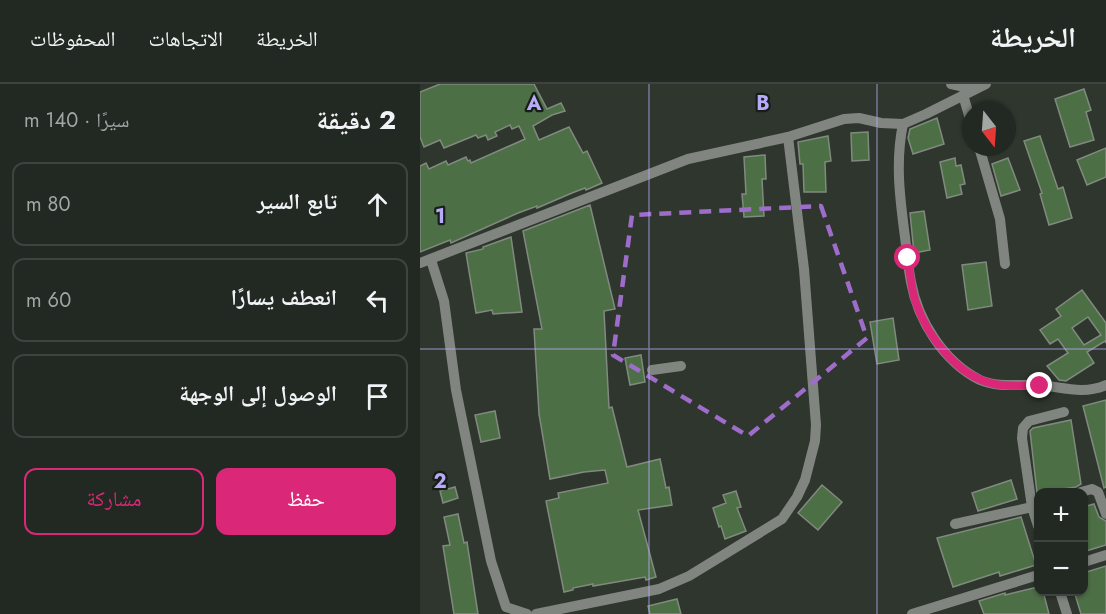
<!DOCTYPE html>
<html lang="ar">
<meta charset="utf-8">
<style>
:root{--surface:#222822;--page:#2a302a;--text:#f1f3f6;--muted:#a2a6a5;--line:#3f4440;--accent:#db2777}
body{margin:0;font-family:Jost,"Noto Naskh Arabic",sans-serif;background:var(--page);color:var(--text);direction:rtl}
.controls{position:absolute;right:18px;bottom:18px;display:grid;overflow:hidden;border-radius:12px;box-shadow:0 2px 4px #0004}
.controls button{width:54px;height:54px;display:grid;place-items:center;padding:0;border:0;border-bottom:2px solid var(--line);background:var(--surface);color:var(--text);font:30px sans-serif}
.compass{position:absolute;left:542px;top:18px;width:54px;height:54px;border-radius:50%;background:var(--surface);box-shadow:0 2px 4px #0004;rotate:163deg}
.stop{position:absolute;width:18px;height:18px;margin:-14px;border:4px solid #db2777;border-radius:50%;background:#fff}
.stop.end{background:#db2777;border-color:#fff;box-shadow:0 2px 6px #0008}
.list{margin:0;padding:0;list-style:none}
h2{display:flex;justify-content:space-between;align-items:center;height:78px;margin:0;padding:0 24px;font-size:26px}
h2 small{font-size:20px;font-weight:400;color:var(--muted)}
.list li{display:grid;grid-template-columns:39px 1fr auto;gap:18px;align-items:center;box-sizing:border-box;height:84px;margin:0 12px 12px;padding:0 12px;border:2px solid var(--line);border-radius:12px}
.list b{display:block;font-size:22px;white-space:nowrap}
.list em{font-size:20px;font-style:normal;color:var(--muted)}
.actions{display:flex;gap:12px;padding:18px 24px}
.actions a{flex:1;padding:14px 0;border:2px solid var(--accent);border-radius:12px;text-align:center;font-size:21px;color:var(--accent)}
.actions .main{background:var(--accent);color:#fff}
.icon{flex:none;width:33px;height:33px;fill:none;stroke:currentColor;stroke-width:2;stroke-linecap:round;stroke-linejoin:round}
.map{position:relative;flex:none;width:686px;height:530px;overflow:hidden;direction:ltr}
header{display:flex;align-items:center;gap:36px;box-sizing:border-box;height:84px;padding:0 30px;background:var(--surface);border-bottom:2px solid var(--line)}
header strong{font-size:28px}
nav{display:flex;gap:33px;margin-inline-start:auto;font-size:21px}
main{display:flex}
aside{flex:1;background:var(--surface)}
.map>svg:first-child{display:block}
.building{fill:#4d6f46;stroke:#818a7f;stroke-width:1.5;fill-rule:evenodd}
.lines{fill:none;stroke-linecap:round;stroke-linejoin:round}
.minor{stroke:#818580;stroke-width:10}
.route{stroke:#db2777;stroke-width:8}
.marked{fill:none;stroke:#9e6dca;stroke-width:4.5;stroke-dasharray:12 8;stroke-linejoin:round}
.grid{fill:none;stroke:#b6abf8;stroke-width:1.5;stroke-opacity:0.55}
.grid-label{font-size:20px;text-anchor:middle;font-weight:bold;fill:#b6abf8;stroke:#191d18;stroke-width:4.5;stroke-linejoin:round;paint-order:stroke}
</style>
<header>
<strong>الخريطة</strong>
<nav><a>الخريطة</a><a>الاتجاهات</a><a>المحفوظات</a></nav>
</header>
<main>
<div class="map">
<svg width="686" height="530" viewBox="0 0 686 530">
<rect width="100%" height="100%" fill="#2e362d"/>
<g class="building">
<polygon points="20,0 114,0 127,25 141,19 145,27 132,31 113,42 119,56 149,43 163,69 167,67 182,99 166,106 165,104 152,109 117,124 117,122 98,129 31,159 30,156 0,168 0,82 6,79 9,85 26,77 28,81 46,73 48,77 50,76 51,79 105,55 99,42 92,45 90,41 75,48 77,52 68,56 66,51 58,54 56,51 24,64 20,56 4,63 0,53 0,8"/>
<polygon points="664,5 671,26 666,28 674,56 650,63 635,15"/>
<polygon points="517,34 524,60 493,70 488,54 490,45"/>
<polygon points="448,48 449,76 432,77 431,49"/>
<polygon points="408,52 411,77 405,78 406,108 384,108 383,80 380,80 378,58"/>
<polygon points="620,52 638,105 643,103 652,134 629,141 620,110 622,109 604,57"/>
<polygon points="686,64 686,93 667,101 657,76"/>
<polygon points="345,71 346,95 342,95 344,132 324,133 322,110 326,110 324,73"/>
<polygon points="535,74 536,82 541,81 545,100 540,101 542,110 527,114 520,78"/>
<polygon points="588,74 600,106 581,112 572,80"/>
<polygon points="170,121 195,225 184,227 189,324 192,323 207,383 240,375 246,404 249,403 252,421 218,426 236,493 226,496 225,493 173,502 173,500 153,504 153,506 144,508 126,417 139,414 138,409 188,399 185,386 164,388 130,395 119,330 114,245 122,245 103,147"/>
<polygon points="504,127 510,166 494,169 490,129"/>
<polygon points="91,153 102,228 73,230 72,226 56,229 46,169 63,165 63,163"/>
<polygon points="566,178 572,222 548,226 542,181"/>
<path d="M662,206L686,239V259L685,257L667,268L674,279L646,297L639,296L627,282L648,269L638,255L630,260L620,246L641,232L636,225ZM668,233L681,251L664,261L652,244Z"/>
<polygon points="473,234 479,276 457,280 450,238"/>
<polygon points="221,271 225,298 210,301 205,274"/>
<polygon points="686,316 686,403 684,404 663,322"/>
<polygon points="75,327 80,354 61,358 55,331"/>
<polygon points="651,336 661,400 656,403 617,409 610,347 613,344"/>
<polygon points="591,396 597,415 558,427 552,409"/>
<polygon points="402,401 422,418 398,446 378,429"/>
<polygon points="35,403 38,414 23,419 20,407"/>
<polygon points="316,407 321,423 317,424 326,447 305,455 301,442 299,443 293,424 306,419 303,411"/>
<polygon points="674,420 679,433 686,437 686,461 666,467 663,457 663,423"/>
<polygon points="38,430 44,459 47,458 58,530 34,530 23,462 30,461 24,433"/>
<polygon points="601,433 616,481 580,492 579,488 533,503 517,454"/>
<polygon points="686,482 686,530 661,530 654,507 663,507 663,489"/>
<polygon points="618,503 618,507 623,507 629,530 564,530 559,517 585,509 585,511"/>
<polygon points="257,515 261,530 230,530 228,522"/>
</g>
<g class="lines">
<g class="minor">
<polyline points="531,0 554,5"/>
<polyline points="543,11 551,38"/>
<path d="M483,40C475,78 480,115 485,153C487,168 488,183 491,198C498,237 524,278 560,296C578,304 599,300 619,301C642,303 664,311 686,301"/>
<polyline points="559,63 580,135 585,180"/>
<polyline points="11,176 24,217 36,306 71,477 86,523 107,530"/>
<polyline points="0,179 268,75 368,53 424,35 439,34 461,39 483,40 506,30 566,0"/>
<polyline points="232,286 261,282"/>
<polyline points="661,408 672,405 678,408 686,430"/>
<polyline points="618,421 612,423 618,442"/>
<polyline points="535,440 612,423 602,354 603,344 609,337 644,328"/>
<polyline points="664,478 686,471"/>
<polyline points="640,508 647,530"/>
<polyline points="116,530 239,505 269,492 362,435 377,413 385,396 395,357 396,341 384,185 368,53"/>
<polyline points="492,530 618,491"/>
</g>
</g>
<g class="lines">
<path class="route" d="M488,174C490,189 491,205 496,219C508,253 537,292 574,300C589,303 605,301 620,302"/>
</g>
<path class="marked" d="M401,122L447,254L328,352L193,271L212,131Z"/>
<path class="grid" d="M229,0V530M457,0V530M0,265H686"/>
<g class="grid-label">
<text x="114" y="26">A</text>
<text x="343" y="26">B</text>
<text x="20" y="139">1</text>
<text x="20" y="404">2</text>
</g>
</svg>
<div class="controls">
<button>+</button>
<button>−</button>
</div>
<svg class="compass" viewBox="-18 -18 36 36"><path d="M0-13l5 13h-10z" fill="#e53935"/><path d="M0 13l5-13h-10z" fill="#a2a6a5"/></svg>
<div class="stop" style="left:488px;top:174px"></div>
<div class="stop end" style="left:620px;top:302px"></div>
</div>
<aside>
<h2>2 دقيقة<small>سيرًا · 140 m</small></h2>
<ul class="list">
<li><svg class="icon" aria-label="ahead" viewBox="0 0 24 24"><path d="M12 20V5M6 11l6-6 6 6"/></svg><div><b>تابع السير</b></div><em>80 m</em></li>
<li><svg class="icon" aria-label="left" viewBox="0 0 24 24"><path d="M17 20v-9H6M10 6l-5 5 5 5"/></svg><div><b>انعطف يسارًا</b></div><em>60 m</em></li>
<li><svg class="icon" aria-label="arrive" viewBox="0 0 24 24"><path d="M6 21V4h12l-3 4 3 4H6"/></svg><div><b>الوصول إلى الوجهة</b></div></li>
</ul>
<div class="actions"><a class="main">حفظ</a><a>مشاركة</a></div>
</aside>
</main>
